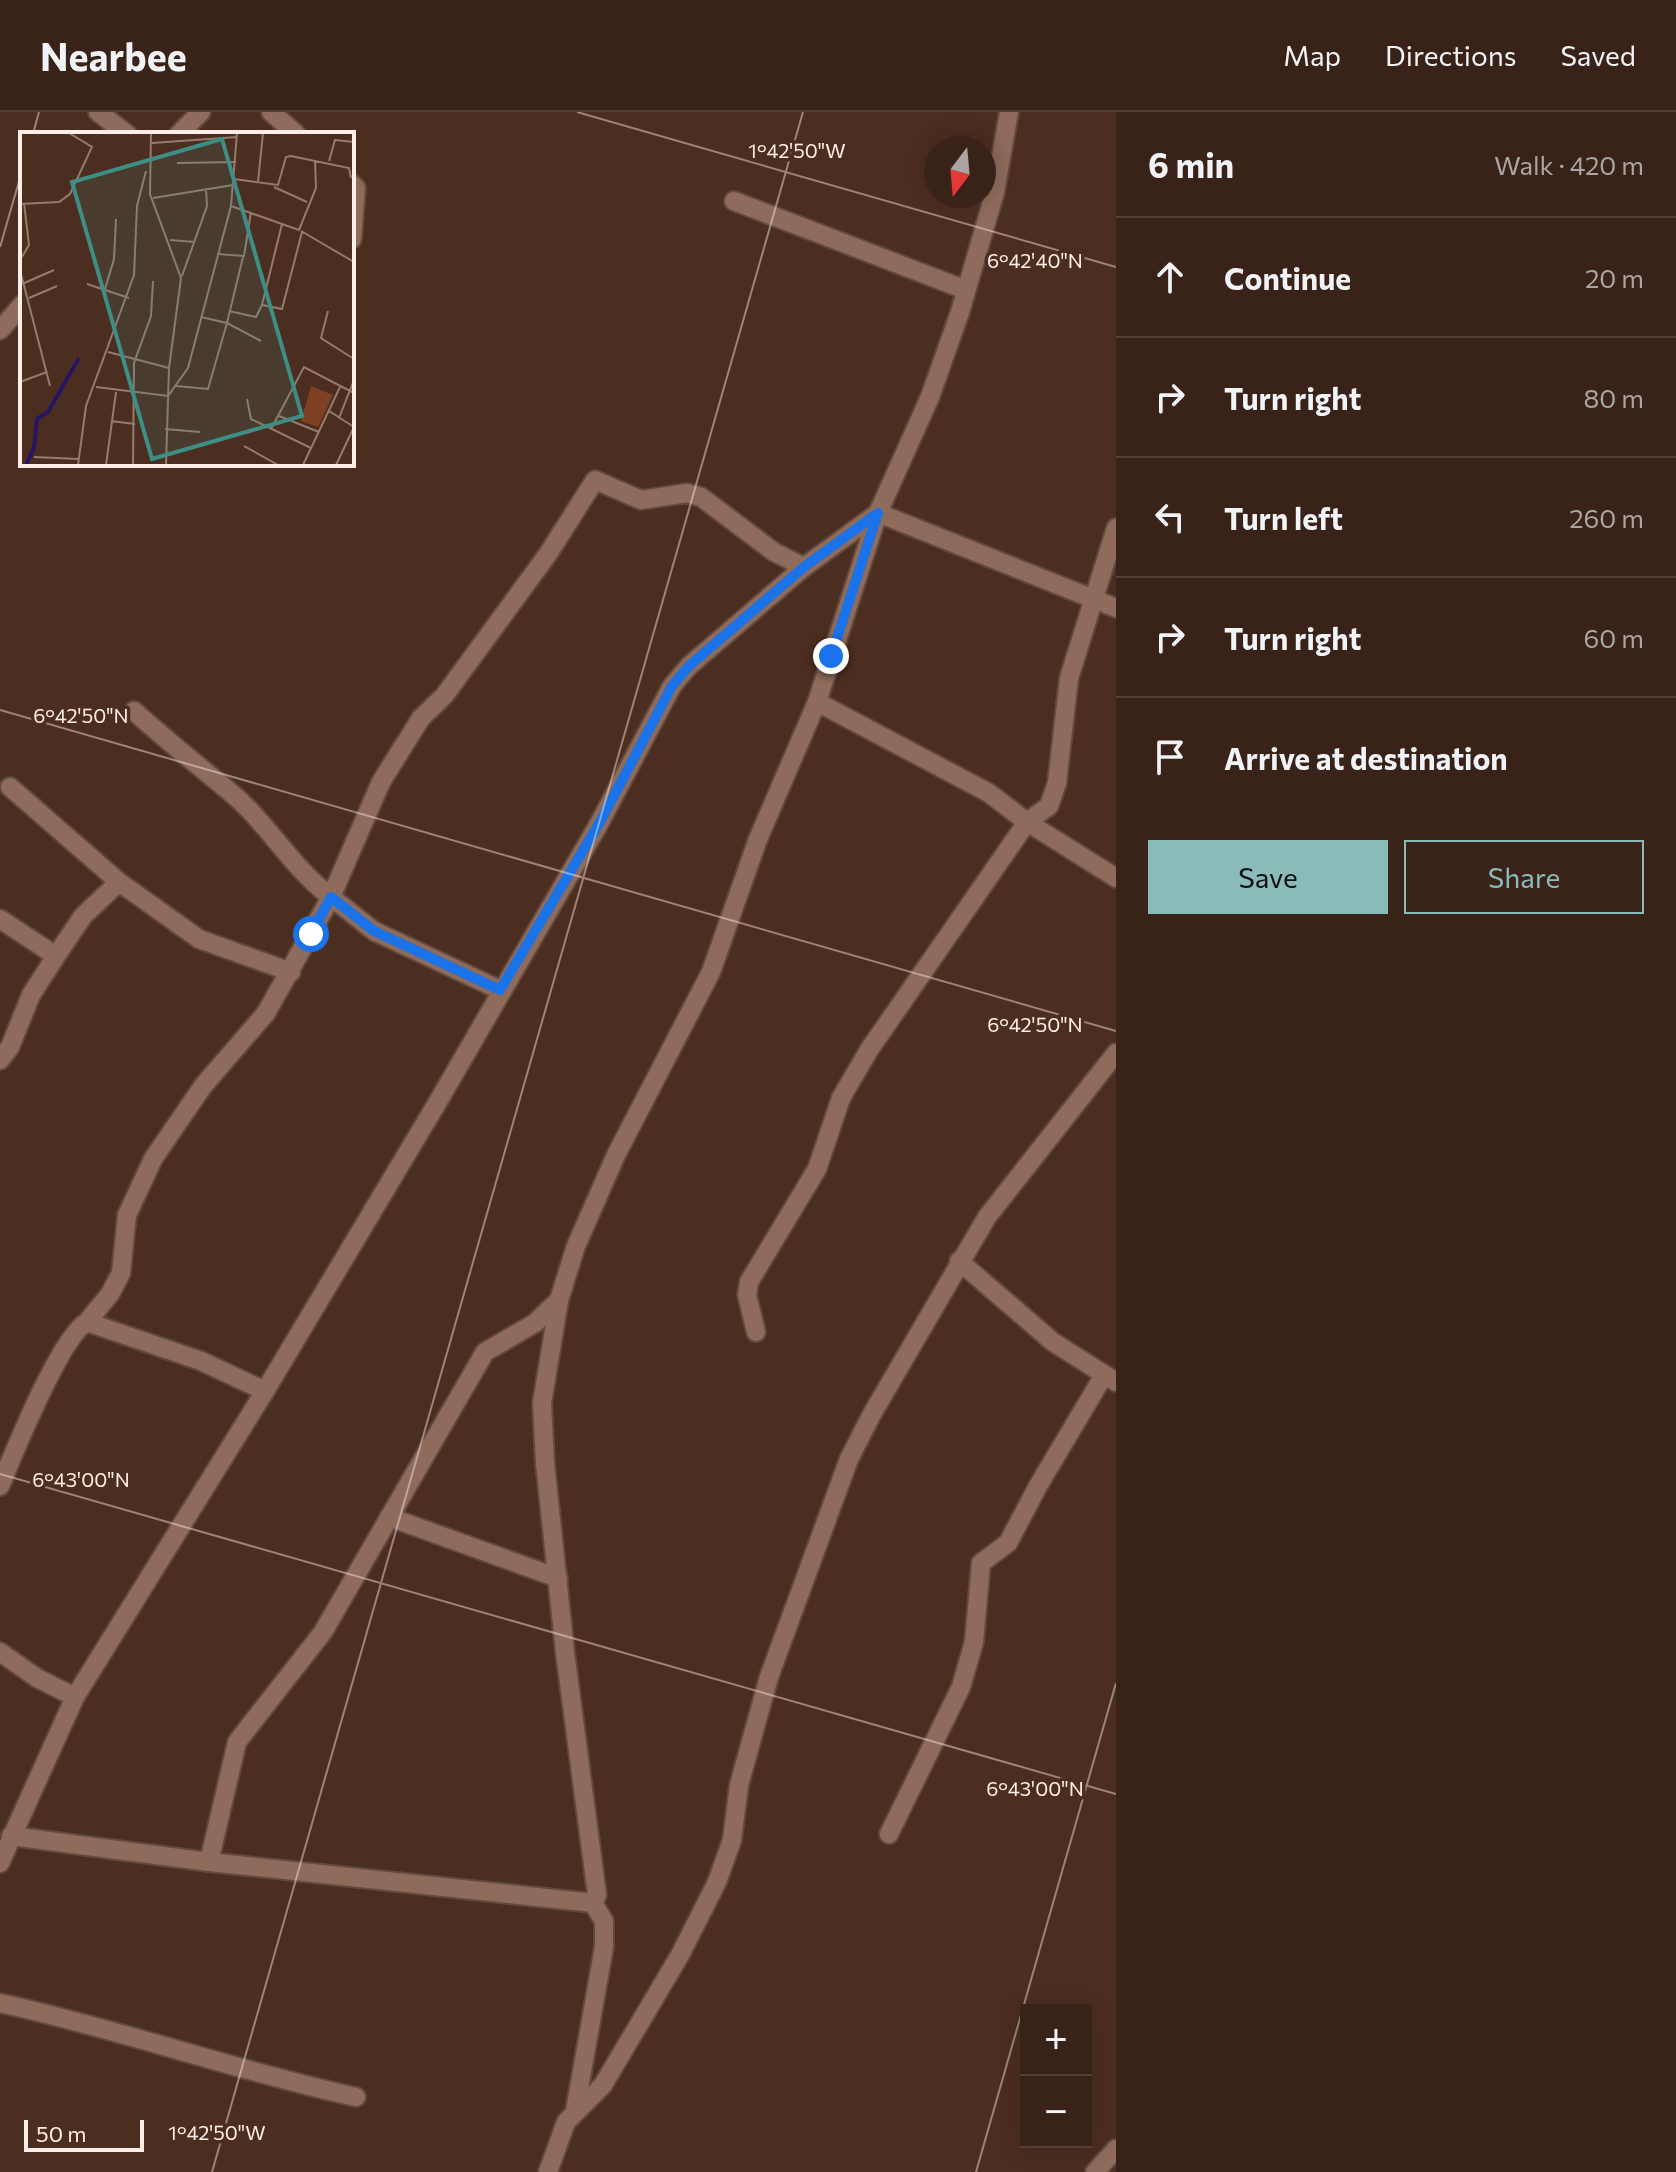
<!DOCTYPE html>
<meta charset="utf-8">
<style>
:root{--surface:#392218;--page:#442f25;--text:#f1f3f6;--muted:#aba4a2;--line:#533f37;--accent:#8bbbb9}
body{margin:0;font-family:Commissioner,sans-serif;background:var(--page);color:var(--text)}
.controls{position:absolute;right:24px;bottom:24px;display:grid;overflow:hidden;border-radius:0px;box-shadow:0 4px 20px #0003}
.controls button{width:72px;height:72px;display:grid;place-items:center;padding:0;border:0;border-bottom:2px solid var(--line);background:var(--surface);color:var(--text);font:40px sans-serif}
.compass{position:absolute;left:924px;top:24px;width:72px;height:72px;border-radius:50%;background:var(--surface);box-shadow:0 4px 20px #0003;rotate:196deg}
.scale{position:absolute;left:24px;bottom:20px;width:120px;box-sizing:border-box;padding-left:8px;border:4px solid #feeee7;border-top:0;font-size:22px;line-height:28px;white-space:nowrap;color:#feeee7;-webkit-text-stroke:6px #4c2e20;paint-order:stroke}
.stop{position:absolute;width:24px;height:24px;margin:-18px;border:6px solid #1a73e8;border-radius:50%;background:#fff}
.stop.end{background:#1a73e8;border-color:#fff;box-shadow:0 2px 8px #0008}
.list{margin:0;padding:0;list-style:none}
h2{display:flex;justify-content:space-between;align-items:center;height:104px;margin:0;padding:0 32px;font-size:34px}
h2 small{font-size:26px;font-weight:400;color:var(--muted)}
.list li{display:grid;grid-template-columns:52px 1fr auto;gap:24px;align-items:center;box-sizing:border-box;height:120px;padding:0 32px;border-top:2px solid var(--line)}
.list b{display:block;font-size:30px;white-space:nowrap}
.list em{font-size:26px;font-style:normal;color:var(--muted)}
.actions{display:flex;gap:16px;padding:24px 32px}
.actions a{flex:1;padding:18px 0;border:2px solid var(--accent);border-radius:0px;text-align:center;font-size:28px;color:var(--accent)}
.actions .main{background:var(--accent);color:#111}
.icon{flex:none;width:44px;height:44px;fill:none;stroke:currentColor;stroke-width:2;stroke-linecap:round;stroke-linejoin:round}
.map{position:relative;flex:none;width:1116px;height:2060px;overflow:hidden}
header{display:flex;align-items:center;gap:48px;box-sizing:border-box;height:112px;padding:0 40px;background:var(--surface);border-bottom:2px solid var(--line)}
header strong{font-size:38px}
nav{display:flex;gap:44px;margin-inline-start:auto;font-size:28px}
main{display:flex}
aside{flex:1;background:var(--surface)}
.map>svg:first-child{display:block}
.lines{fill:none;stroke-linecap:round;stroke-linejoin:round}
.minor-casing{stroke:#62493e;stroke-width:22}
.minor{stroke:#8e6b5b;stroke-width:18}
.route{stroke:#1a73e8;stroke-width:10}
.ticks{fill:none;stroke:#feeee7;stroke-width:2;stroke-opacity:0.45}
.inset-river{fill:none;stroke:#26155f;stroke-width:4}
.inset-road{fill:none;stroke:#937b70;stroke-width:2}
.view{fill:#3f8e86;fill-opacity:0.15;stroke:#3f8e86;stroke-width:4}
.inset-edge{fill:none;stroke:#feeee7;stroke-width:4}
.ticks-label{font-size:20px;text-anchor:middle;fill:#feeee7;stroke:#4c2e20;stroke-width:7;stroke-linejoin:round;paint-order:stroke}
</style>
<header>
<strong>Nearbee</strong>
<nav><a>Map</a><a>Directions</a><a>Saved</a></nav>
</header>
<main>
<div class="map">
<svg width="1116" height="2060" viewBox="0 0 1116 2060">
<rect width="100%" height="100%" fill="#4c2e20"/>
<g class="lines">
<g class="minor-casing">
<g id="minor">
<polyline points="98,0 127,22"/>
<polyline points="271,0 296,22"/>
<polyline points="179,22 201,0"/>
<polyline points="352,72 356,76 352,127"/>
<polyline points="734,89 966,178"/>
<polyline points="0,218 22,193"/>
<polyline points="817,590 989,681 1027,710 1116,766"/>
<path d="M134,599C165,627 196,652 229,679C267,710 291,755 331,785L381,670L421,606L444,584L548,442L595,368L641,388L687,381L701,385L774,440L804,455"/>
<polyline points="10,675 119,770"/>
<polyline points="0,807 56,844 83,804 119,770 199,827 291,860"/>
<polyline points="0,948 10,935 31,883 56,844"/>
<polyline points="959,1149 1053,1230 1116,1270"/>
<polyline points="87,1210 110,1182 121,1161 127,1103 153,1047 203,974 266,901 331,785 374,819 500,878"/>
<polyline points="756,1220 747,1183 749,1170 817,1057 841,986 869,938 1027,710 1049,694 1057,671 1069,566 1116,416"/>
<path d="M0,1374C14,1341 60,1225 87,1210L201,1249L265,1279"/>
<polyline points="389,1405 558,1466"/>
<polyline points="0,1540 37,1566 75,1585"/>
<polyline points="889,1722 961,1575 974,1530 981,1451 1008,1431 1038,1374 1104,1263"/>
<polyline points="11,1724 209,1750 593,1791"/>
<polyline points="209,1750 237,1630 323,1520 485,1240 535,1211 559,1188"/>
<polyline points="0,1751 75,1585 265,1279 436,993 600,710 672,574 689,554 804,455 878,401 1116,496"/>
<polyline points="593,1791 597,1783 565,1540 545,1351 542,1291 559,1188 576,1134 616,1043 711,860 758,727 817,590 878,401 930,285 960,200 995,80 1009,0"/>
<path d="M0,1891C120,1917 236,1959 356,1985"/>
<polyline points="575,1999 604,1835 604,1809 593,1791"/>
<polyline points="548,2060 566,2010 603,1973 680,1843 717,1770 732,1728 739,1673 769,1565 849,1347 872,1302 987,1105 1116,941"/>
<polyline points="1095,2060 1116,2037"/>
</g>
</g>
<use href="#minor" class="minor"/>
</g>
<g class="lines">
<polyline class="route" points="311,822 331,785 374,819 500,878 600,710 672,574 689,554 804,455 878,401 831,544"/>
</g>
<path class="ticks" d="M577,0L1116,155M33,22L39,0M0,135L22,59M0,598L1116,919M0,1362L1116,1682M212,2060L803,0M976,2060L1116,1571"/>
<g transform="translate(20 20)">
<rect width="334" height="334" fill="#4c2e20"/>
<path d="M291,254L313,263L298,295L281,289Z" fill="#7e4124"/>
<path class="inset-river" d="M6,333L14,316L17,287L28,280L59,226"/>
<path class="inset-road" d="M131,1L130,62L161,146L149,236L146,333M132,11L217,5M309,29L315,8L334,10M157,31L216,30M214,47L258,53L266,25L271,24L329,36L331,46M238,50L243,1M254,55L287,70M133,66L213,53M0,72L39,70L50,62L72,15L49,1M211,74L279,98L296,56L295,28M281,99L334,130M150,108L175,110M197,122L224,124L231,80M0,128L9,113L4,71M0,138L30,254M162,144L187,74L186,57M2,152L34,138M67,152L109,166M85,157L94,127L96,87M9,166L37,154M242,173L262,92M209,179L236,185L242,173L262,177L282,100M308,179L301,206L334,227M181,185L207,191L223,125M88,220L149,236M0,250L27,240M156,254L188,257L207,191L241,209M76,255L148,264L168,236L211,74L217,1M227,267L231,287L291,316M309,279L334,295M259,284L299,300M319,286L334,248M91,289L115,292M145,297L180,300M251,297L284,235L334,261M224,314L258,333M14,325L59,327M58,333L66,274L114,143L117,74L126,39M86,333L96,260M113,333L114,231L131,184L133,149M283,333L320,255M316,333L334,295"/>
<path class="view" d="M202,7L282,284L132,327L52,50Z"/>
<rect width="334" height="334" class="inset-edge"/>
</g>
<g class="ticks-label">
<text x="797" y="46">1°42'50"W</text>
<text x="1035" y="156">6°42'40"N</text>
<text x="81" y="611">6°42'50"N</text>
<text x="1035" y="920">6°42'50"N</text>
<text x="81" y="1375">6°43'00"N</text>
<text x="1035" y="1684">6°43'00"N</text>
<text x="217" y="2028">1°42'50"W</text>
</g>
</svg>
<div class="controls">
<button>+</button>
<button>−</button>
</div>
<svg class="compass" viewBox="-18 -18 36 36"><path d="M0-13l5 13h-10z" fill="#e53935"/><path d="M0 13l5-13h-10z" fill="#aba4a2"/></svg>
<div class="scale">50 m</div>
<div class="stop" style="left:311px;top:822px"></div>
<div class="stop end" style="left:831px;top:544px"></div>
</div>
<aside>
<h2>6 min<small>Walk · 420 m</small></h2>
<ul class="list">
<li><svg class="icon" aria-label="ahead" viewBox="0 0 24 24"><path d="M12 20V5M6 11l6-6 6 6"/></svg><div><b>Continue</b></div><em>20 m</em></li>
<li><svg class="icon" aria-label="right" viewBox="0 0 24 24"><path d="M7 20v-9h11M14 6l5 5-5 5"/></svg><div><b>Turn right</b></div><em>80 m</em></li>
<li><svg class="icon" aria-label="left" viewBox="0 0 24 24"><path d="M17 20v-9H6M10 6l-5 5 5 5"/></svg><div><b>Turn left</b></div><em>260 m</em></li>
<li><svg class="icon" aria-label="right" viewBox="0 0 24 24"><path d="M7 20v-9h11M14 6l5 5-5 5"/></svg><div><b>Turn right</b></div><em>60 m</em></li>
<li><svg class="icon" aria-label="arrive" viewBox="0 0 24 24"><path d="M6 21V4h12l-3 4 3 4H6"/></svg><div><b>Arrive at destination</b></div></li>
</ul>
<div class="actions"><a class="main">Save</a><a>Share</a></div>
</aside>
</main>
